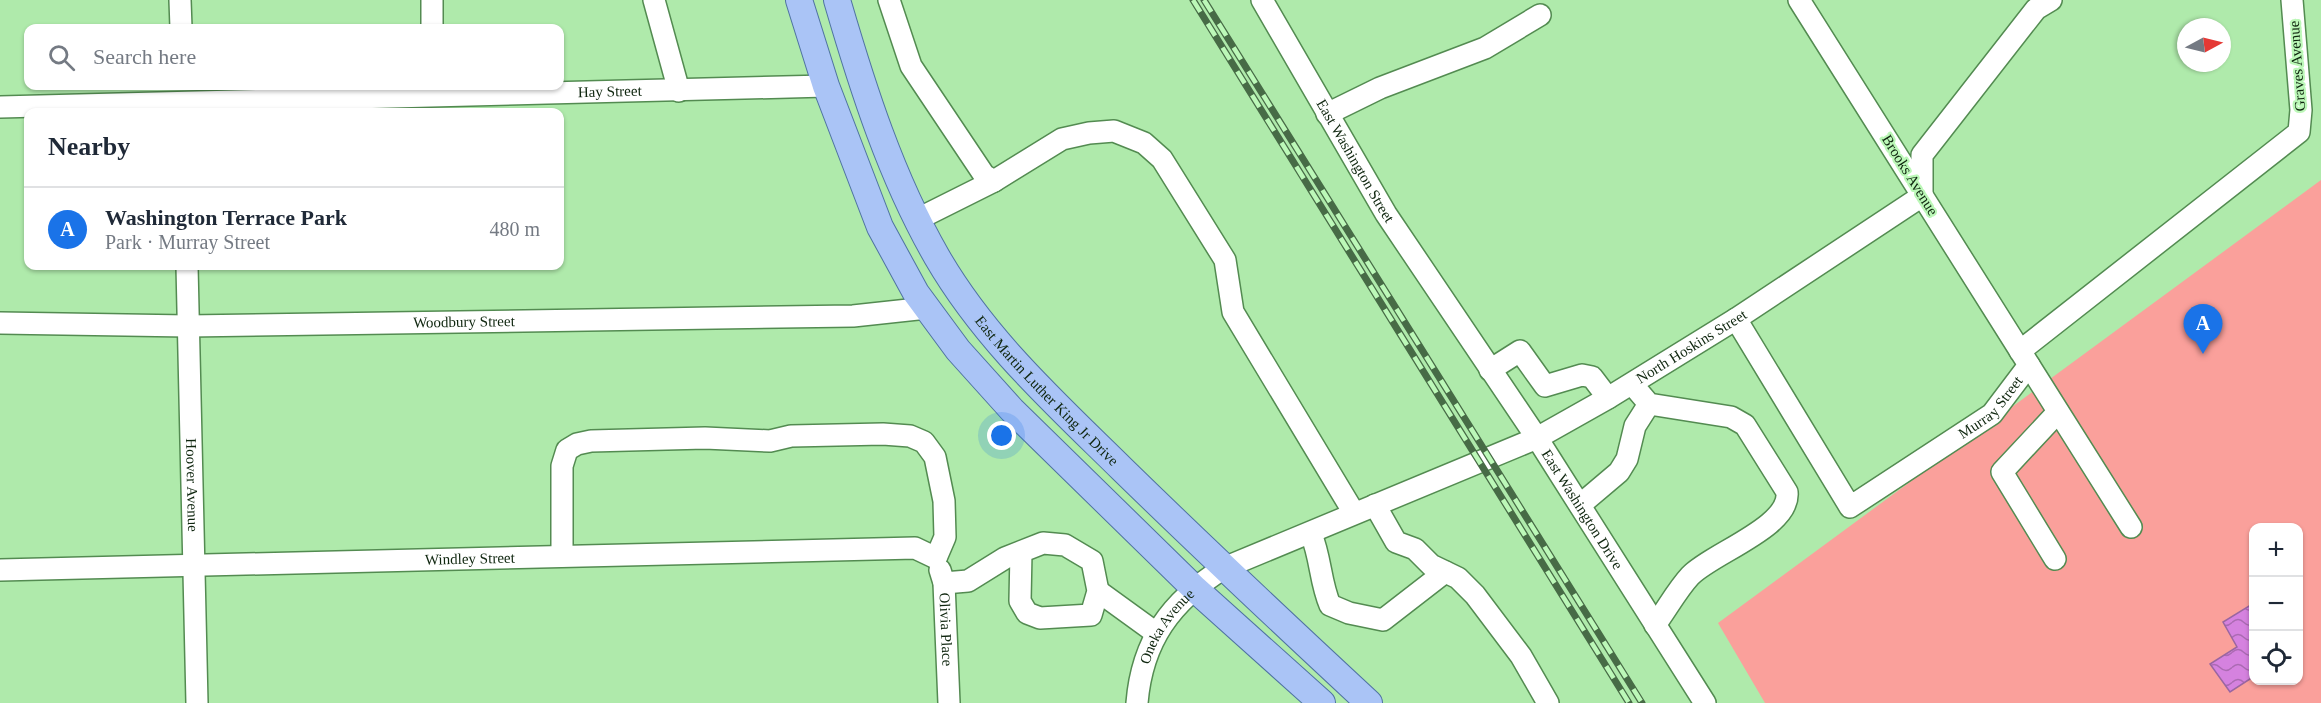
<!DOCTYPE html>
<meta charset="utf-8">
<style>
:root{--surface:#fff;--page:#f2f2f3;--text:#1f2937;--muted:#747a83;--line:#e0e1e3;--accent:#1a73e8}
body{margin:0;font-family:"Times New Roman",serif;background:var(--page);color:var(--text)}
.controls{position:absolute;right:18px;bottom:18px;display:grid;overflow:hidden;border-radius:12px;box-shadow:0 2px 4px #0004}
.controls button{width:54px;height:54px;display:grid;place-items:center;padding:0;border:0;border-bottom:2px solid var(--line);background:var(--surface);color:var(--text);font:30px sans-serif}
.compass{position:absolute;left:2177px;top:18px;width:54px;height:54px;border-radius:50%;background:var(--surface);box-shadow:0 2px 4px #0004;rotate:83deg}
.you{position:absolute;left:1002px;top:436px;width:21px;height:21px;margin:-15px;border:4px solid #fff;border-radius:50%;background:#1a73e8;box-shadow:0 0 0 9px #1a73e833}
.badge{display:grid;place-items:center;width:39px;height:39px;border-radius:50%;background:var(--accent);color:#fff;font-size:20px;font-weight:700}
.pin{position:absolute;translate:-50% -50px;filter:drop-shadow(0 2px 3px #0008)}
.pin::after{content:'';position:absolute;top:32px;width:21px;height:18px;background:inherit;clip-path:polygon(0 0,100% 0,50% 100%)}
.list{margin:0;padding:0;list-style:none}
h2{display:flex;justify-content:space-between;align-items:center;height:78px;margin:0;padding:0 24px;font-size:26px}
h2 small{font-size:20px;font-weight:400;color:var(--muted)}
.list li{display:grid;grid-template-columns:39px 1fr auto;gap:18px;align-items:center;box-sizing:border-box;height:84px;padding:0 24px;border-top:2px solid var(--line)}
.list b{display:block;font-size:22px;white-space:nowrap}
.list p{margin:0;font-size:20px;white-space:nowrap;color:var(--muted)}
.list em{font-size:20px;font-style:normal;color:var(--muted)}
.icon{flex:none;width:33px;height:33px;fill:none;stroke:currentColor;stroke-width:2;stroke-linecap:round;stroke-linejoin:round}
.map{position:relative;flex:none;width:2321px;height:703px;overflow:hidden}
.search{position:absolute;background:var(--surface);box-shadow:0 2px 4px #0004;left:24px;top:24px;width:540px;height:66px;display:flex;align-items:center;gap:15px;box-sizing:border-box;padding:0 21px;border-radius:12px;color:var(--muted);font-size:22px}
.panel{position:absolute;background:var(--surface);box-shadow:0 2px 4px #0004;left:24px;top:108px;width:540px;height:162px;border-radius:12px}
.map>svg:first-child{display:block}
.green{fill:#faa09b;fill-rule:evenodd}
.water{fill:url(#water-waves);stroke:#9a66a1;stroke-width:1.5}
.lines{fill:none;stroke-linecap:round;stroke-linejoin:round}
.minor-casing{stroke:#538b51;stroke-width:24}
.major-casing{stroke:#4f73a1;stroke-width:28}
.minor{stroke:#fff;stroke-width:21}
.major{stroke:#aac4f6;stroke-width:26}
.rail-casing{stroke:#476b46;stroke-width:7}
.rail{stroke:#bcf8b8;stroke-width:4.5;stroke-dasharray:14;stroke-linecap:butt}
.labels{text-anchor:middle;stroke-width:4.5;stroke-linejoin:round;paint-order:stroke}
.street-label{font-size:15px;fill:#0f260f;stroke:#bcf8b8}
</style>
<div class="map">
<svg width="2321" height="703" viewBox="0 0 2321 703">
<defs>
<pattern id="water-waves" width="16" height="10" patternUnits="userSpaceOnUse" patternTransform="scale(1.5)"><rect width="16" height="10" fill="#d582df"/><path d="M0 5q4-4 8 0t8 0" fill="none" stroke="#ab6ab3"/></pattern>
</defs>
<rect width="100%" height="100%" fill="#afeaab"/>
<path class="green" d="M2321,180V703H1765L1718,623ZM2254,528H2298V680H2254Z"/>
<polygon class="water" points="2249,606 2253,614 2253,677 2230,692 2210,664 2237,647 2223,622"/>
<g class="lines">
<g class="minor-casing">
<g id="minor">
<polyline points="180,0 181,28"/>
<polyline points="432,0 432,28"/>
<polyline points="654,0 679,91"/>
<polyline points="889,0 911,66 984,175 994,181 1062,139 1089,133 1114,131 1144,143 1162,159 1225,260 1233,312 1354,513"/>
<path id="s1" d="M1262,0L1386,214L1537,438L1705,703"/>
<path id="s2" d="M0,107L826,86"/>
<polyline points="1327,114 1380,88 1485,48 1540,15"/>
<polyline points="918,219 994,181"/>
<path id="s3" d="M187,266L197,703"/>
<path id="s4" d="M1736,319L1850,507L1992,414L2029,365L1799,0"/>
<path id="s5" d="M0,323L188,326L853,316L927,308"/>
<polyline points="2020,351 2299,132 2301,110 2292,0"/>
<polyline points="2029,365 2131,527"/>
<polyline points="1490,370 1520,351 1545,386 1582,375 1592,377 1608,398"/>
<path d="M1632,384L1649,404L1731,417L1745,425L1787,492C1791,527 1712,553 1690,576C1677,590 1667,609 1655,625"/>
<polyline points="1375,505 1396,542 1415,549 1431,565 1458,578 1475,595 1521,656 1548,703"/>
<polyline points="1580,505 1619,472 1627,459 1635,426 1649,404"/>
<path d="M1311,534C1321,558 1320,582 1330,605L1349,613L1383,620L1445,572"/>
<polyline points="562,556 562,466 567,450 577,444 591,441 705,438 770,441 791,436 883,434 910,436 924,442 935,457 944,501 945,537 936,558"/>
<polyline points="2055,559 2002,472 2058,412"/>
<path id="s6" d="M0,570L915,548L936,558"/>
<path id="s7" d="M940,570L944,583L949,703"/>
<polyline points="944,583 968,581 1005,558 1043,543 1065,545 1092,561 1098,591 1091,615 1040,618 1027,613 1020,601 1021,552"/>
<polyline points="1098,591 1156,633"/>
<path id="s8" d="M1137,703C1142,641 1171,601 1224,568L1537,438L1608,398L1736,319L1922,196V155L2036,9L2051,0"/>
</g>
</g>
<g class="major-casing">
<g id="major">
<polyline points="799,0 826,86 880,227 916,293 958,350 1012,410 1195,589 1322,703"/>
<path id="s9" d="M837,0C863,89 891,177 937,257C985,340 1055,403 1122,469C1203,548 1286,626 1369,703"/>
</g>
</g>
<use href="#minor" class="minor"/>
<use href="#major" class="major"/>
<g class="rail-casing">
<g id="rail">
<polyline points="1193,0 1629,703"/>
<polyline points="1204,0 1642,703"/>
</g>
</g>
<use href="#rail" class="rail"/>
</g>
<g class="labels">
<g class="street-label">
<text transform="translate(2297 66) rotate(-94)" y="5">Graves Avenue</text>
<text dy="5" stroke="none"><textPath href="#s2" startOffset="610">Hay Street</textPath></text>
<text dy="5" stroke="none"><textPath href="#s1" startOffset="186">East Washington Street</textPath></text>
<text transform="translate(1910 175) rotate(58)" y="5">Brooks Avenue</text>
<text dy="5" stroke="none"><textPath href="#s5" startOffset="464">Woodbury Street</textPath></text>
<text dy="5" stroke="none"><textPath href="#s8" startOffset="686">North Hoskins Street</textPath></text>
<text dy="5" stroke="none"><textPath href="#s9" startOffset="450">East Martin Luther King Jr Drive</textPath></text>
<text dy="5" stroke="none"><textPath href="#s4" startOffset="393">Murray Street</textPath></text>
<text dy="5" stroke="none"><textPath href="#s3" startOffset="219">Hoover Avenue</textPath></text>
<text dy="5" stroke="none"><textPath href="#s1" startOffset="602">East Washington Drive</textPath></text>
<text dy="5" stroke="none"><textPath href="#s6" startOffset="470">Windley Street</textPath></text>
<text dy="5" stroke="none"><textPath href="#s8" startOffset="84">Oneka Avenue</textPath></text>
<text dy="5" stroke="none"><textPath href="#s7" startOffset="60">Olivia Place</textPath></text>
</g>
</g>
</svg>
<div class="controls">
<button>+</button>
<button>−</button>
<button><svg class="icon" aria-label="locate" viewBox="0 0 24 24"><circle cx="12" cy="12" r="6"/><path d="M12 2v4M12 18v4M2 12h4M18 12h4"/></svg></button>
</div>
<svg class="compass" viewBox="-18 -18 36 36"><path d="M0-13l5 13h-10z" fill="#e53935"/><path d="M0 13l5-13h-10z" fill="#747a83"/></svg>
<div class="you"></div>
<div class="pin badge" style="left:2203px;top:354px">A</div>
<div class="search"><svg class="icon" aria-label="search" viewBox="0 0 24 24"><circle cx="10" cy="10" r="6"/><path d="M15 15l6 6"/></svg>Search here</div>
<section class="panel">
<h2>Nearby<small></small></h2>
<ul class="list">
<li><span class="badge">A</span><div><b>Washington Terrace Park</b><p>Park · Murray Street</p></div><em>480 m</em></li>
</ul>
</section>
</div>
